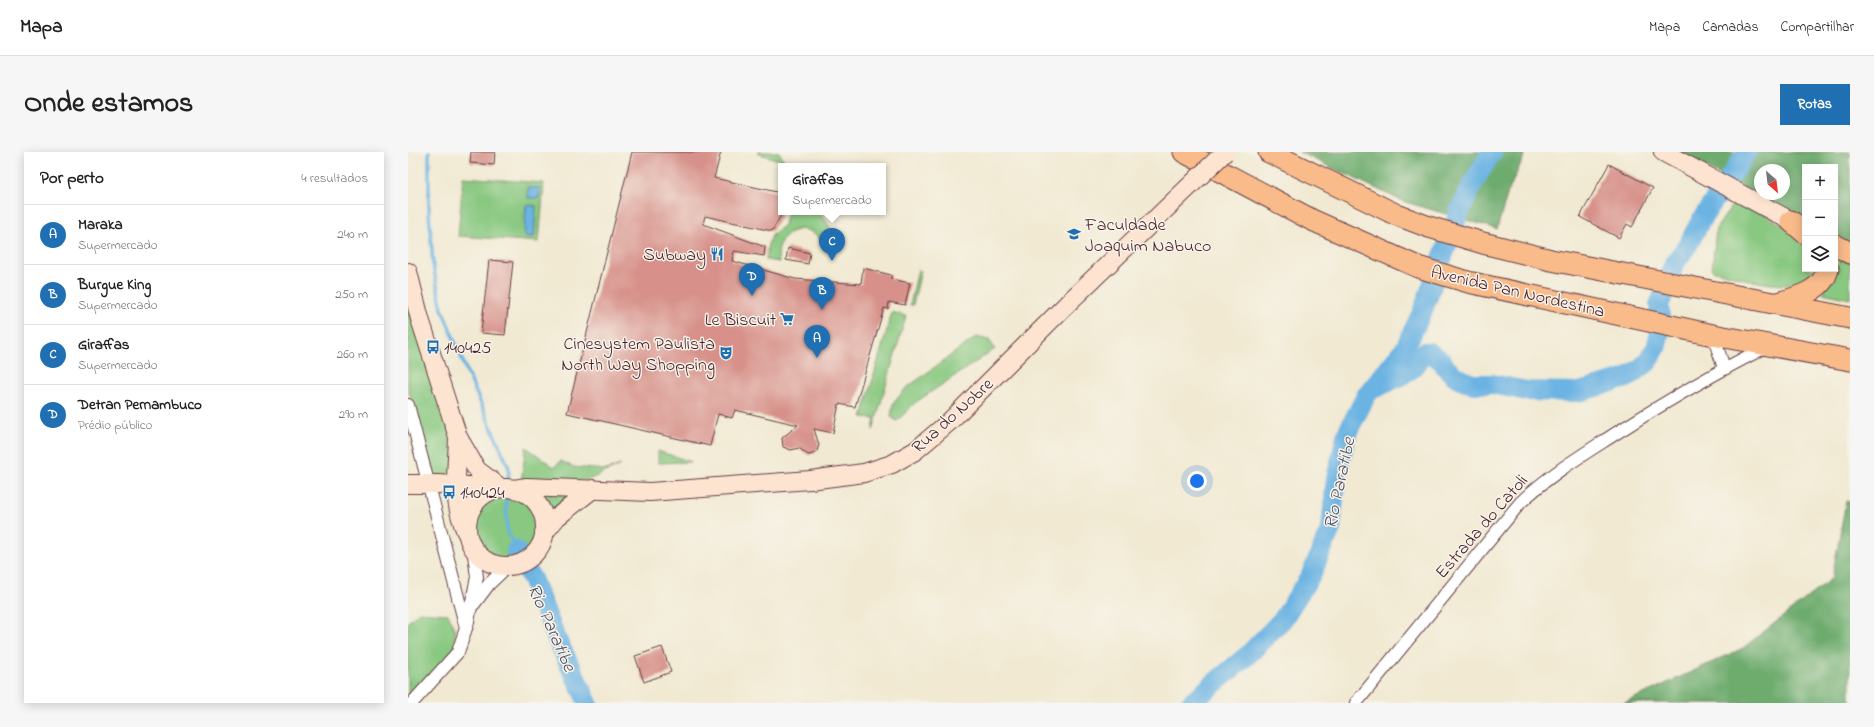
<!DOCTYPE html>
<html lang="pt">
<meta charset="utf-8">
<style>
:root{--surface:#fff;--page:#f6f6f6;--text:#222;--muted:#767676;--line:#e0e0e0;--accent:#1f6fb2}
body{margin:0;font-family:"Indie Flower",sans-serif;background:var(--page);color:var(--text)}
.controls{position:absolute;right:12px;top:12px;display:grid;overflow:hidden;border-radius:0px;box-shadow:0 2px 10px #0003}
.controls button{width:36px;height:36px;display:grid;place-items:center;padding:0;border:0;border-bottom:1px solid var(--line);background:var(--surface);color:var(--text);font:20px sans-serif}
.compass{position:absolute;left:1346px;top:12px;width:36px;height:36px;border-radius:50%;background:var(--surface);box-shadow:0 2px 10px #0003;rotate:152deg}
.you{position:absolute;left:789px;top:329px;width:14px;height:14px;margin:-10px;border:3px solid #fff;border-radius:50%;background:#1a73e8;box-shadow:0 0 0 6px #1a73e833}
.badge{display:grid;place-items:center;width:26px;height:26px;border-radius:50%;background:var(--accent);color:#fff;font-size:13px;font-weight:700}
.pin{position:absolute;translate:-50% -33px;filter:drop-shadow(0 1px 2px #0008)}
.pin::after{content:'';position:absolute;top:21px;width:14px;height:12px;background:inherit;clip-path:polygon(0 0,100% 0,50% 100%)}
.popup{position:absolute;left:370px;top:11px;width:108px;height:52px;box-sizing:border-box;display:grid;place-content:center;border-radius:0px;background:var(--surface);filter:drop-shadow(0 1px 3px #0005);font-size:13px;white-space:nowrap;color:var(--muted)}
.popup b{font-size:15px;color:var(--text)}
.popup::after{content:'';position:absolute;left:50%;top:100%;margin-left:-8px;border:8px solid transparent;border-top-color:var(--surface)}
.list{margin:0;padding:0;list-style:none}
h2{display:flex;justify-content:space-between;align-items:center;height:52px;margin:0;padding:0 16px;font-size:17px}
h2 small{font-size:13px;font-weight:400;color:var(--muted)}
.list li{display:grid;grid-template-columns:26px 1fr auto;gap:12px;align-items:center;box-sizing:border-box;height:60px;padding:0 16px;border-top:1px solid var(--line)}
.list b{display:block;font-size:15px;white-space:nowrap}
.list p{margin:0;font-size:13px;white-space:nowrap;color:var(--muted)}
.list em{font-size:13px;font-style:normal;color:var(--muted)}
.icon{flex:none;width:22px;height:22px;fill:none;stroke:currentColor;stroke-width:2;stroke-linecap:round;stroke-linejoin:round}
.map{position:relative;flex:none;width:1442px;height:551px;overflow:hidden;border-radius:0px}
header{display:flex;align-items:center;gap:24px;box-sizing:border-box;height:56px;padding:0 20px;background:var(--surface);border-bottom:1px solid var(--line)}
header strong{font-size:19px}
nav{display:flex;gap:22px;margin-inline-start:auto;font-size:14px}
.intro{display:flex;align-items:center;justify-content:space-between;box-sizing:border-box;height:96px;padding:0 24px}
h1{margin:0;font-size:28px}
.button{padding:10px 18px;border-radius:0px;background:var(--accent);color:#fff;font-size:14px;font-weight:700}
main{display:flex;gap:24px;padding:0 24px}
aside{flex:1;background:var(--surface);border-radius:0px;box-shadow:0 2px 10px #0003}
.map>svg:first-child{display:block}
.green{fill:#88c880;stroke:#697456}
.forest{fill:#6eac6e;stroke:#5c664c;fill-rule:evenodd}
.water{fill:#6bb3e3;stroke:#5a6987}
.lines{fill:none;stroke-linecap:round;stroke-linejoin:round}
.stream{stroke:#6bb3e3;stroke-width:3.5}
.river{stroke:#6bb3e3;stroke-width:20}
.building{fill:#d7918a}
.minor-casing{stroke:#633d44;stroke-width:14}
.secondary-casing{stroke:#633d44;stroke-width:20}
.trunk-casing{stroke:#633d44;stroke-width:23}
.minor{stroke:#fff;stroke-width:12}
.secondary{stroke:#fde4d1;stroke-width:18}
.trunk{stroke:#fabb8b;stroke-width:21}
.secondary-bridge-casing{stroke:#633d44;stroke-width:20;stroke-linecap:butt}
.secondary-bridge{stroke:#fde4d1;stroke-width:18}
.labels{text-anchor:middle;stroke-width:3;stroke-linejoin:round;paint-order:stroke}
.poi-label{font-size:18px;fill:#4a1f2b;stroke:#f7f3e8;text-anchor:start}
.street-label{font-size:18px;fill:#4a1f2b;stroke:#f7f3e8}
.water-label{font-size:19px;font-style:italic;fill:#56536b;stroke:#f7f3e8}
</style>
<header>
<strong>Mapa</strong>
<nav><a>Mapa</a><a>Camadas</a><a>Compartilhar</a></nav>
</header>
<div class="intro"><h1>Onde estamos</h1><a class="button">Rotas</a></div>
<main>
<aside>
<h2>Por perto<small>4 resultados</small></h2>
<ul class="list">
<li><span class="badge">A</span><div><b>Maraka</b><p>Supermercado</p></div><em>240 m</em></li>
<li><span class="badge">B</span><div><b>Burgue King</b><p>Supermercado</p></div><em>250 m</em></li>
<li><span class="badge">C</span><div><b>Giraffas</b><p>Supermercado</p></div><em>260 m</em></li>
<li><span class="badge">D</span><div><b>Detran Pernambuco</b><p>Prédio público</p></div><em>290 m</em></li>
</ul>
</aside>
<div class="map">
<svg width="1442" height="551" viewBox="0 0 1442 551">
<rect width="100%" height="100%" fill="#f7f3e8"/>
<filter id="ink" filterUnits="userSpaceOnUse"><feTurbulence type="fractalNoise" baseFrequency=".025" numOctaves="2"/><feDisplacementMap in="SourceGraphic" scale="8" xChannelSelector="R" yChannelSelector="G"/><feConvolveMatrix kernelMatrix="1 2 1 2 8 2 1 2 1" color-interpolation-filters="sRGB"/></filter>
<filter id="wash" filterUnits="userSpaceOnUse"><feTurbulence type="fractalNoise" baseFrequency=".012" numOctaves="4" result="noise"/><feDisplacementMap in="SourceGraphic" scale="16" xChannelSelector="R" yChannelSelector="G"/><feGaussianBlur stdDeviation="0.9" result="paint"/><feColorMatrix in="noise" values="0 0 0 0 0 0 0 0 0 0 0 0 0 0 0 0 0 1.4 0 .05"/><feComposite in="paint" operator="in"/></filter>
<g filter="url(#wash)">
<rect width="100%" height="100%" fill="#f1e9d2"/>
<g class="green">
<polygon points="350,0 371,0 377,10 349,1"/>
<polygon points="55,25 136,31 131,90 50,84"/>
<path d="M1329,46L1397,87V117H1412C1393,148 1332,125 1304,118L1308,77Z"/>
<path d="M379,60H412L435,96L420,95L417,98C408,64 364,75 371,110L358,108L360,92L365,82L376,73Z"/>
<path d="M1430,101L1442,108V147L1415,141C1425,128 1431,118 1430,101Z"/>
<polygon points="510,118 513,119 505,153 502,153"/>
<polygon points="0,132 57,301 44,326 28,326 20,318 0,235"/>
<polygon points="484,160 498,164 465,278 467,267 454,265"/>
<polygon points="568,185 581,188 587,197 508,250 489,269 483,265 485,252 497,237"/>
<polygon points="118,295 146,315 153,309 165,315 198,318 213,313 180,328 113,330"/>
<polygon points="250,299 284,310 250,311"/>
<polygon points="55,334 84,339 68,350 61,364"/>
<polygon points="178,339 140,373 137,360 126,344"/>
<path d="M96,342C151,342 138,415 95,409C83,408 73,396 66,388C66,383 64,376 65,372C68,357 81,345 96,342Z"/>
<polygon points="11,460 40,462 47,477 47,499 0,547 0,470"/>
</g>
<g class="forest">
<polygon points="891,0 1118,0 1100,40 1089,77 994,49"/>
<path d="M1269,0H1442V91L1427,83V15H1397V68ZM1352,18H1376V42H1352Z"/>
<polygon points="1438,349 1442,350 1442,551 1216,551 1335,496 1424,426"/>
</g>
<g class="water">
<polygon points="120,36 132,36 131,46 120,46"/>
<polygon points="118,53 128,54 126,85 116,84"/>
</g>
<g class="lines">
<polyline class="stream" points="21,0 21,60 25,114 34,157 59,220 101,316 98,351 99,378 108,399"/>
<g class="river">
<polyline points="970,235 1000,220 1007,214 1017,200 1021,200 1034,209 1038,216 1047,224 1064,232 1084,232 1119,239 1171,240 1219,226 1240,210 1248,196 1253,176 1251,154 1266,112 1280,93 1293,68 1339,0"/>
<polyline points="108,399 125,429 147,483 180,551"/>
<polyline points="783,551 840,503 875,467 903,423 923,376 928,326 939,281 958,244 997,196 1015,158 1052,58 1068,26 1084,0"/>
</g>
</g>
<g id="blocks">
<g class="building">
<polygon points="63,0 87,0 86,13 62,11"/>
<polygon points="224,0 313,0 306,26 373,41 373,63 364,79 297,64 295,72 357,95 356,104 326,99 324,109 387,127 453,132 455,116 483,123 483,127 502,131 497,153 481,150 480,157 476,156 447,255 431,252 425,281 406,277 411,293 409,299 405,302 400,303 391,296 383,298 375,295 374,286 390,273 327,258 324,266 310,262 302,294 159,261"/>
<polygon points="1201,12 1245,36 1224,75 1219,72 1211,86 1172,65"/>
<polygon points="380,96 402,101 400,112 378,108"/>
<polygon points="81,108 105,110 97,183 73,181"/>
<polygon points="254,495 263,520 236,530 227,504"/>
</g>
</g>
</g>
<g filter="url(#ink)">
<use href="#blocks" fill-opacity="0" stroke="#633d44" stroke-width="1"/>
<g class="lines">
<g class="minor-casing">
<g id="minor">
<polyline points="1305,183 1316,216"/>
<polyline points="0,253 58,476 50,500 4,551"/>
<polyline points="66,452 81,432 101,413"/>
<polyline points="59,474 69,425 65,395"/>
<path d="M948,551L1112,351C1142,322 1176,302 1210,280C1259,249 1308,220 1360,194"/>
</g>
</g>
<g class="secondary-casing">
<g id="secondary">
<polyline points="1255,0 1383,69"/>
<polyline points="0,120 12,167 50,285 69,318 89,333"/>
<path d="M50,285C49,322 43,345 58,380"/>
<polyline points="0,332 30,332 89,336"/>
<circle cx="98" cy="375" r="39"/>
<polyline points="106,337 119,335 242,340 402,328 456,321 484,312 507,299 541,270 659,152"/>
<polyline points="136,381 149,365 185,337"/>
</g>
</g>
<g class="trunk-casing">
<g id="trunk">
<polyline points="776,0 904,68 1010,115 1060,130 1305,183 1442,208"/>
<polyline points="861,0 989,63 1021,75 1075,91 1143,108 1442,166"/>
<polyline points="1383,69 1397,81"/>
<polyline points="1427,93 1442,101"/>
<path d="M1369,151C1388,146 1415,139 1420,117"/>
</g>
</g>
<use href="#minor" class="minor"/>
<use href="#secondary" class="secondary"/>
<use href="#trunk" class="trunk"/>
<g class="secondary-bridge-casing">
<polyline id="secondary-bridge" points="659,152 817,0"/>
</g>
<use href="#secondary-bridge" class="secondary-bridge"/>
</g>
</g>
<defs>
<g id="university-bare" transform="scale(1.08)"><path d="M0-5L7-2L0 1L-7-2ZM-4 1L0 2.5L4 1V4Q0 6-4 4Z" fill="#1f6fb2" stroke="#f7f3e8" stroke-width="2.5" paint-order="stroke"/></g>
<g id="restaurant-bare" transform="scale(1.08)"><path d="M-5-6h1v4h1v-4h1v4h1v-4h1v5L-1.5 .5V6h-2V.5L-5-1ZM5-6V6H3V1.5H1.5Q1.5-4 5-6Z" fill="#1f6fb2" stroke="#f7f3e8" stroke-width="2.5" paint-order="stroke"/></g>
<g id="supermarket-bare" transform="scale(1.08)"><path d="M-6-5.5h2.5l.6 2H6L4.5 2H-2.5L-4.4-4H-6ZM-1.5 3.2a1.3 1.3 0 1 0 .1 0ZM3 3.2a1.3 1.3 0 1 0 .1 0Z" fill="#1f6fb2" stroke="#f7f3e8" stroke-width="2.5" paint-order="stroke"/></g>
<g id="bus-bare" transform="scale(1.08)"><path d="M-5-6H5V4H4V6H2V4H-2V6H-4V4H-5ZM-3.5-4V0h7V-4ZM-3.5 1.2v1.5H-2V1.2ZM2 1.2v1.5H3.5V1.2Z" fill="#1f6fb2" stroke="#f7f3e8" stroke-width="2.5" paint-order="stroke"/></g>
<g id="theatre-bare" transform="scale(1.08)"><path d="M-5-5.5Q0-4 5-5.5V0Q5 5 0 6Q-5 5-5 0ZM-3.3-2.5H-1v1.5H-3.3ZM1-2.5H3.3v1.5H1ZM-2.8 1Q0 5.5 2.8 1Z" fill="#1f6fb2" stroke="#f7f3e8" stroke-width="2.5" paint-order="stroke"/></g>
</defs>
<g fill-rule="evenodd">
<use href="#university-bare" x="666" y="82"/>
<use href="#restaurant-bare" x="309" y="102"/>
<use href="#supermarket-bare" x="379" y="167"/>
<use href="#bus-bare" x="25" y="195"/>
<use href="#theatre-bare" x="318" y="201"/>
<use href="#bus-bare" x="41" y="340"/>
</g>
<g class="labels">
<g class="poi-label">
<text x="677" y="78">Faculdade<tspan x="677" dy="21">Joaquim Nabuco</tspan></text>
<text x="298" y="108" text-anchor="end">Subway</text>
<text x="368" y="173" text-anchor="end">Le Biscuit</text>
<text x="307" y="197" text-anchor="end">Cinesystem Paulista<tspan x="307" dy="21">North Way Shopping</tspan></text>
<text x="36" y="201">140425</text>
<text x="52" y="346">140424</text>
</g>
<g class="street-label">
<text transform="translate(1110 139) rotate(13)" y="6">Avenida Pan Nordestina</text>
<text transform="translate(544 263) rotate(-42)" y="6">Rua do Nobre</text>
<text transform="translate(1073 374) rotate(-49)" y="6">Estrada do Catoli</text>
</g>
<g class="water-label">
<text transform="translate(930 331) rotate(-78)" y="7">Rio Paratibe</text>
<text transform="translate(145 475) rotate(66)" y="7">Rio Paratibe</text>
</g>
</g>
</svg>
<div class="controls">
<button>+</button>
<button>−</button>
<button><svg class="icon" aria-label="layers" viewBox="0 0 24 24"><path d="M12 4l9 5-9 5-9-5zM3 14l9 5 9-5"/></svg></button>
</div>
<svg class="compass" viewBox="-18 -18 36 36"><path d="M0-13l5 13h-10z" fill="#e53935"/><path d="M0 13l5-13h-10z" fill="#767676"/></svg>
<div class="you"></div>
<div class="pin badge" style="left:409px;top:206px">A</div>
<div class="pin badge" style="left:414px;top:158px">B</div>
<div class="pin badge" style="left:424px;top:109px">C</div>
<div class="popup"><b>Giraffas</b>Supermercado</div>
<div class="pin badge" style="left:344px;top:144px">D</div>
</div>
</main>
